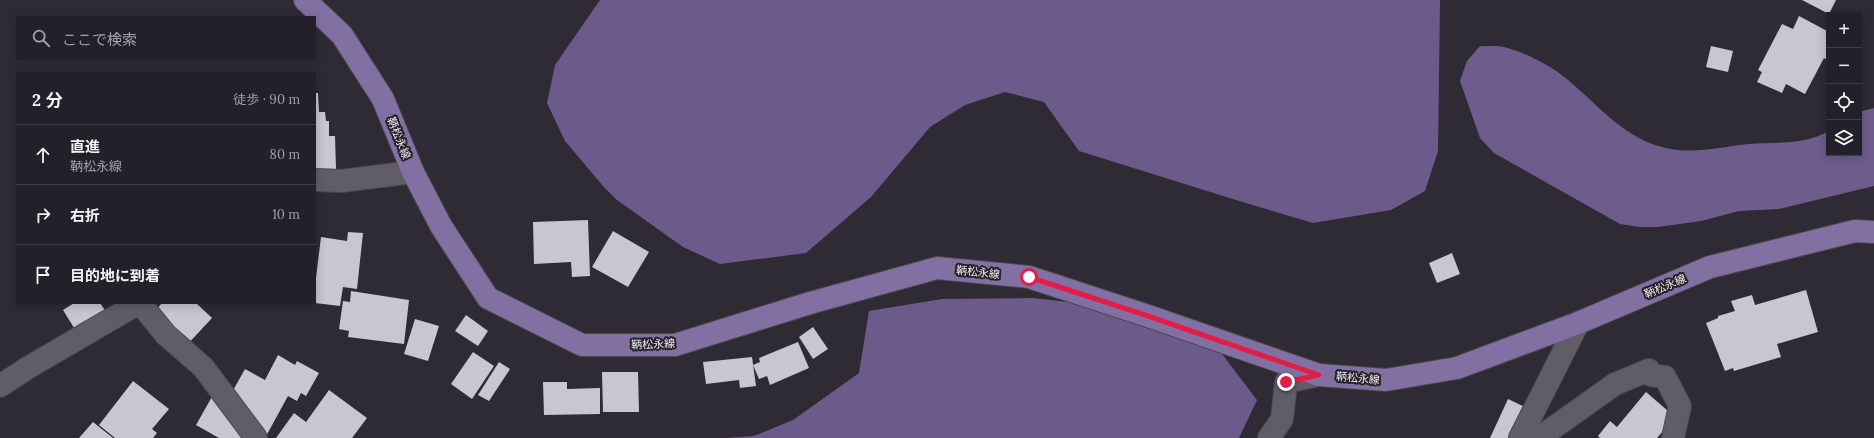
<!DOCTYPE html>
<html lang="ja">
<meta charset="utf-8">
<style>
:root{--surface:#222028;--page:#2a2830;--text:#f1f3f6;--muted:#a2a3a8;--line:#3f3e45}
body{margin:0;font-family:Lora,"Noto Sans JP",serif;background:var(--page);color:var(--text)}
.controls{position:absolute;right:12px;top:12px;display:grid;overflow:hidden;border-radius:0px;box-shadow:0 2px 10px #0003}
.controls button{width:36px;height:36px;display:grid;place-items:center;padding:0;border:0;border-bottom:1px solid var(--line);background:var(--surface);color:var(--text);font:20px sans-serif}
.stop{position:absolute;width:12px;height:12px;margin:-9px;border:3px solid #e11d48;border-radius:50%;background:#fff}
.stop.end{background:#e11d48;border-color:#fff;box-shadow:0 1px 4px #0008}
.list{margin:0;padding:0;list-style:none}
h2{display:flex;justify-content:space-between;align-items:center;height:52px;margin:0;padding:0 16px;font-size:17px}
h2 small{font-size:13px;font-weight:400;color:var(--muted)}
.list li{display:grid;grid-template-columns:26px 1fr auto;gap:12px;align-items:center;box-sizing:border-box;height:60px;padding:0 16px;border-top:1px solid var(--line)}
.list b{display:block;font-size:15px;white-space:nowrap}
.list p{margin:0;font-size:13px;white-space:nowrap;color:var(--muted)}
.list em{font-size:13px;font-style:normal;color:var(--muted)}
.icon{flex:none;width:22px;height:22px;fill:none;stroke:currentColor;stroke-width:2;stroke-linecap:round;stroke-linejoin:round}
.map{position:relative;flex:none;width:1874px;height:438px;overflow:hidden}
.search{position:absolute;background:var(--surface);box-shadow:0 2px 10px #0003;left:16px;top:16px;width:300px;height:44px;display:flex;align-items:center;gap:10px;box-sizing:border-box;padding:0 14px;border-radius:0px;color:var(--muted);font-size:15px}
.panel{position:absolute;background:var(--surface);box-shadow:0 2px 10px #0003;left:16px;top:72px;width:300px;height:232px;border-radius:0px}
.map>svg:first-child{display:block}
.forest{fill:#6c5a8b}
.water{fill:#6e5c8d}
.building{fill:#c9c5d1}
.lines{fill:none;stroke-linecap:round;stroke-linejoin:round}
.street-casing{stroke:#4b4850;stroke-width:24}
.primary-casing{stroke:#4b4850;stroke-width:24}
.street{stroke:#605d67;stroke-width:22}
.primary{stroke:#8370a2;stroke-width:22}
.route{stroke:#e11d48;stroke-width:5}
.labels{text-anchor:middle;stroke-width:4;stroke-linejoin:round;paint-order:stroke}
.street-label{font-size:11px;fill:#f0eef4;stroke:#25222a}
</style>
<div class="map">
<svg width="1874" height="438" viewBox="0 0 1874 438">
<rect width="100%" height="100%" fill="#2e2b35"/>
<g class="forest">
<polygon points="600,0 1440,0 1438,151 1425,191 1391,210 1313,223 1236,200 1079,151 1044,102 1005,92 965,105 930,127 871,197 806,253 720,264 683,247 617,200 603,186 565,141 547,103 555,65"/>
<polygon points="1033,298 1077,303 1219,350 1257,400 1239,438 727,438 754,436 793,420 859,373 869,311 942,299"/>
</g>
<path class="water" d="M1480,46C1488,47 1497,45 1504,47C1521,51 1545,63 1559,73C1593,98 1619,136 1662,147C1689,155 1721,147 1749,144C1776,142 1805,145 1829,131V153H1859V112L1874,108V186L1779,209L1739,211L1701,221L1658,227H1639L1620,224L1494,153L1480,138L1460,81L1467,61Z"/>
<g class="building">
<polygon points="1802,0 1836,0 1829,14"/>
<polygon points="1799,16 1829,32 1829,61 1824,58 1805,94 1786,84 1782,93 1757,82 1762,72 1758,70 1782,24 1793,29"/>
<polygon points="1711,46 1733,51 1728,72 1706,67"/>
<polygon points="315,93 318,93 319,112 325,112 326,121 329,121 329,136 335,136 336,169 315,169"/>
<polygon points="588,220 590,276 572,277 571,262 534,264 533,222"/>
<polygon points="613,231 649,252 628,287 592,267"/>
<polygon points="348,232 363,233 357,289 343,287 340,306 315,303 315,286 321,237 347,241"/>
<polygon points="1452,253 1460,274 1437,283 1429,263"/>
<polygon points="1806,290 1818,332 1777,344 1781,357 1734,371 1733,368 1725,371 1706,323 1718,318 1718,316 1735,311 1731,301 1752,295 1755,305"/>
<polygon points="351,291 409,300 404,344 348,337 349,331 339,329 343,301 350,302"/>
<polygon points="74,303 100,303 106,312 76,331 63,310"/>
<polygon points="162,303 196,303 212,318 186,346 155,311"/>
<polygon points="466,315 488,331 478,346 455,331"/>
<polygon points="415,319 439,326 428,361 404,354"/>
<polygon points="813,327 828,349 813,359 799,337"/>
<polygon points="798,342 809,368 770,385 767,376 759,379 753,365 760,362 759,358"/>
<polygon points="473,352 494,366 472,399 451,384"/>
<polygon points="278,355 295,365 297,361 319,373 306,396 301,393 297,401 288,396 265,438 219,438 196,425 218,386 231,394 245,369 265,380"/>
<polygon points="752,357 756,386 740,388 739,380 706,384 703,362"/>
<polygon points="499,362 510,369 489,401 478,395"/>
<polygon points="602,372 638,372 639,412 603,412"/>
<polygon points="133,381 169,409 152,429 157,433 153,438 115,438 99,425"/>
<polygon points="543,382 567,382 567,389 600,388 600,414 544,415"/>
<polygon points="329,390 367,418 352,438 276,438 294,413 306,422"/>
<polygon points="1646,392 1675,417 1657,438 1600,438 1598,436 1610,421 1617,427"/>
<polygon points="1508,399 1529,409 1510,438 1490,438"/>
<polygon points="93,422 113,438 79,438"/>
</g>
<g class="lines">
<g class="street-casing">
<g id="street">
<polyline points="315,180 341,181 413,172"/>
<polyline points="140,303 166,335 203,367 256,438"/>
<polyline points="0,386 29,367 139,303"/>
<polyline points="1269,438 1282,419 1286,382 1319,375"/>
<polyline points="1520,438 1578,323"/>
<polyline points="1539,438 1615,384 1649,370 1651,375 1665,377 1680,406 1673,438"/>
</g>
</g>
<g class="primary-casing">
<polyline id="primary" points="305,0 342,35 383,99 413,172 441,226 488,298 582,345 675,345 810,303 937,268 1029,277 1148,316 1319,375 1386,380 1457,368 1578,323 1710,267 1855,231 1874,232"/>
</g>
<use href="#street" class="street"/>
<use href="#primary" class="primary"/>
</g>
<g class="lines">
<polyline class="route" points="1029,277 1148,316 1319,375 1286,382"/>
</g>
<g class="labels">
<g class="street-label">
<text transform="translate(399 138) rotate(68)" y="4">鞆松永線</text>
<text transform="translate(978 272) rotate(6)" y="4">鞆松永線</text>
<text transform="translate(1665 286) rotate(-23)" y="4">鞆松永線</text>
<text transform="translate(653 344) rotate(-2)" y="4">鞆松永線</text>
<text transform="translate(1358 378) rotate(5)" y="4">鞆松永線</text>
</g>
</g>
</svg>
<div class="controls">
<button>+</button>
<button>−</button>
<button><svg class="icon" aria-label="locate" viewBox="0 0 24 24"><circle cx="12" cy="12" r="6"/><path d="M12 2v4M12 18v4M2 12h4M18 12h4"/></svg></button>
<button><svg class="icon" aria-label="layers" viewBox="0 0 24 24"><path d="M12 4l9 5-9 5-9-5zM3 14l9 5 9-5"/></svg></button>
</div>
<div class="stop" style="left:1029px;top:277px"></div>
<div class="stop end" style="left:1286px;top:382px"></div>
<div class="search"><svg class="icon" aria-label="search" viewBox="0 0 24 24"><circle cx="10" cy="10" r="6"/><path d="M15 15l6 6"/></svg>ここで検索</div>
<section class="panel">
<h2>2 分<small>徒歩 · 90 m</small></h2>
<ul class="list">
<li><svg class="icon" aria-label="ahead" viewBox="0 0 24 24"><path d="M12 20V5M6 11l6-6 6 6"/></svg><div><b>直進</b><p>鞆松永線</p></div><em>80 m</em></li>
<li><svg class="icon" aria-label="right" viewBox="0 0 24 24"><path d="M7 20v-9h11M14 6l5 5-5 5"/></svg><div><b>右折</b></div><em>10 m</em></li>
<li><svg class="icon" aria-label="arrive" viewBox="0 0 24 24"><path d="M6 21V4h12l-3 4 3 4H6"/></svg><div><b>目的地に到着</b></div></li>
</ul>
</section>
</div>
